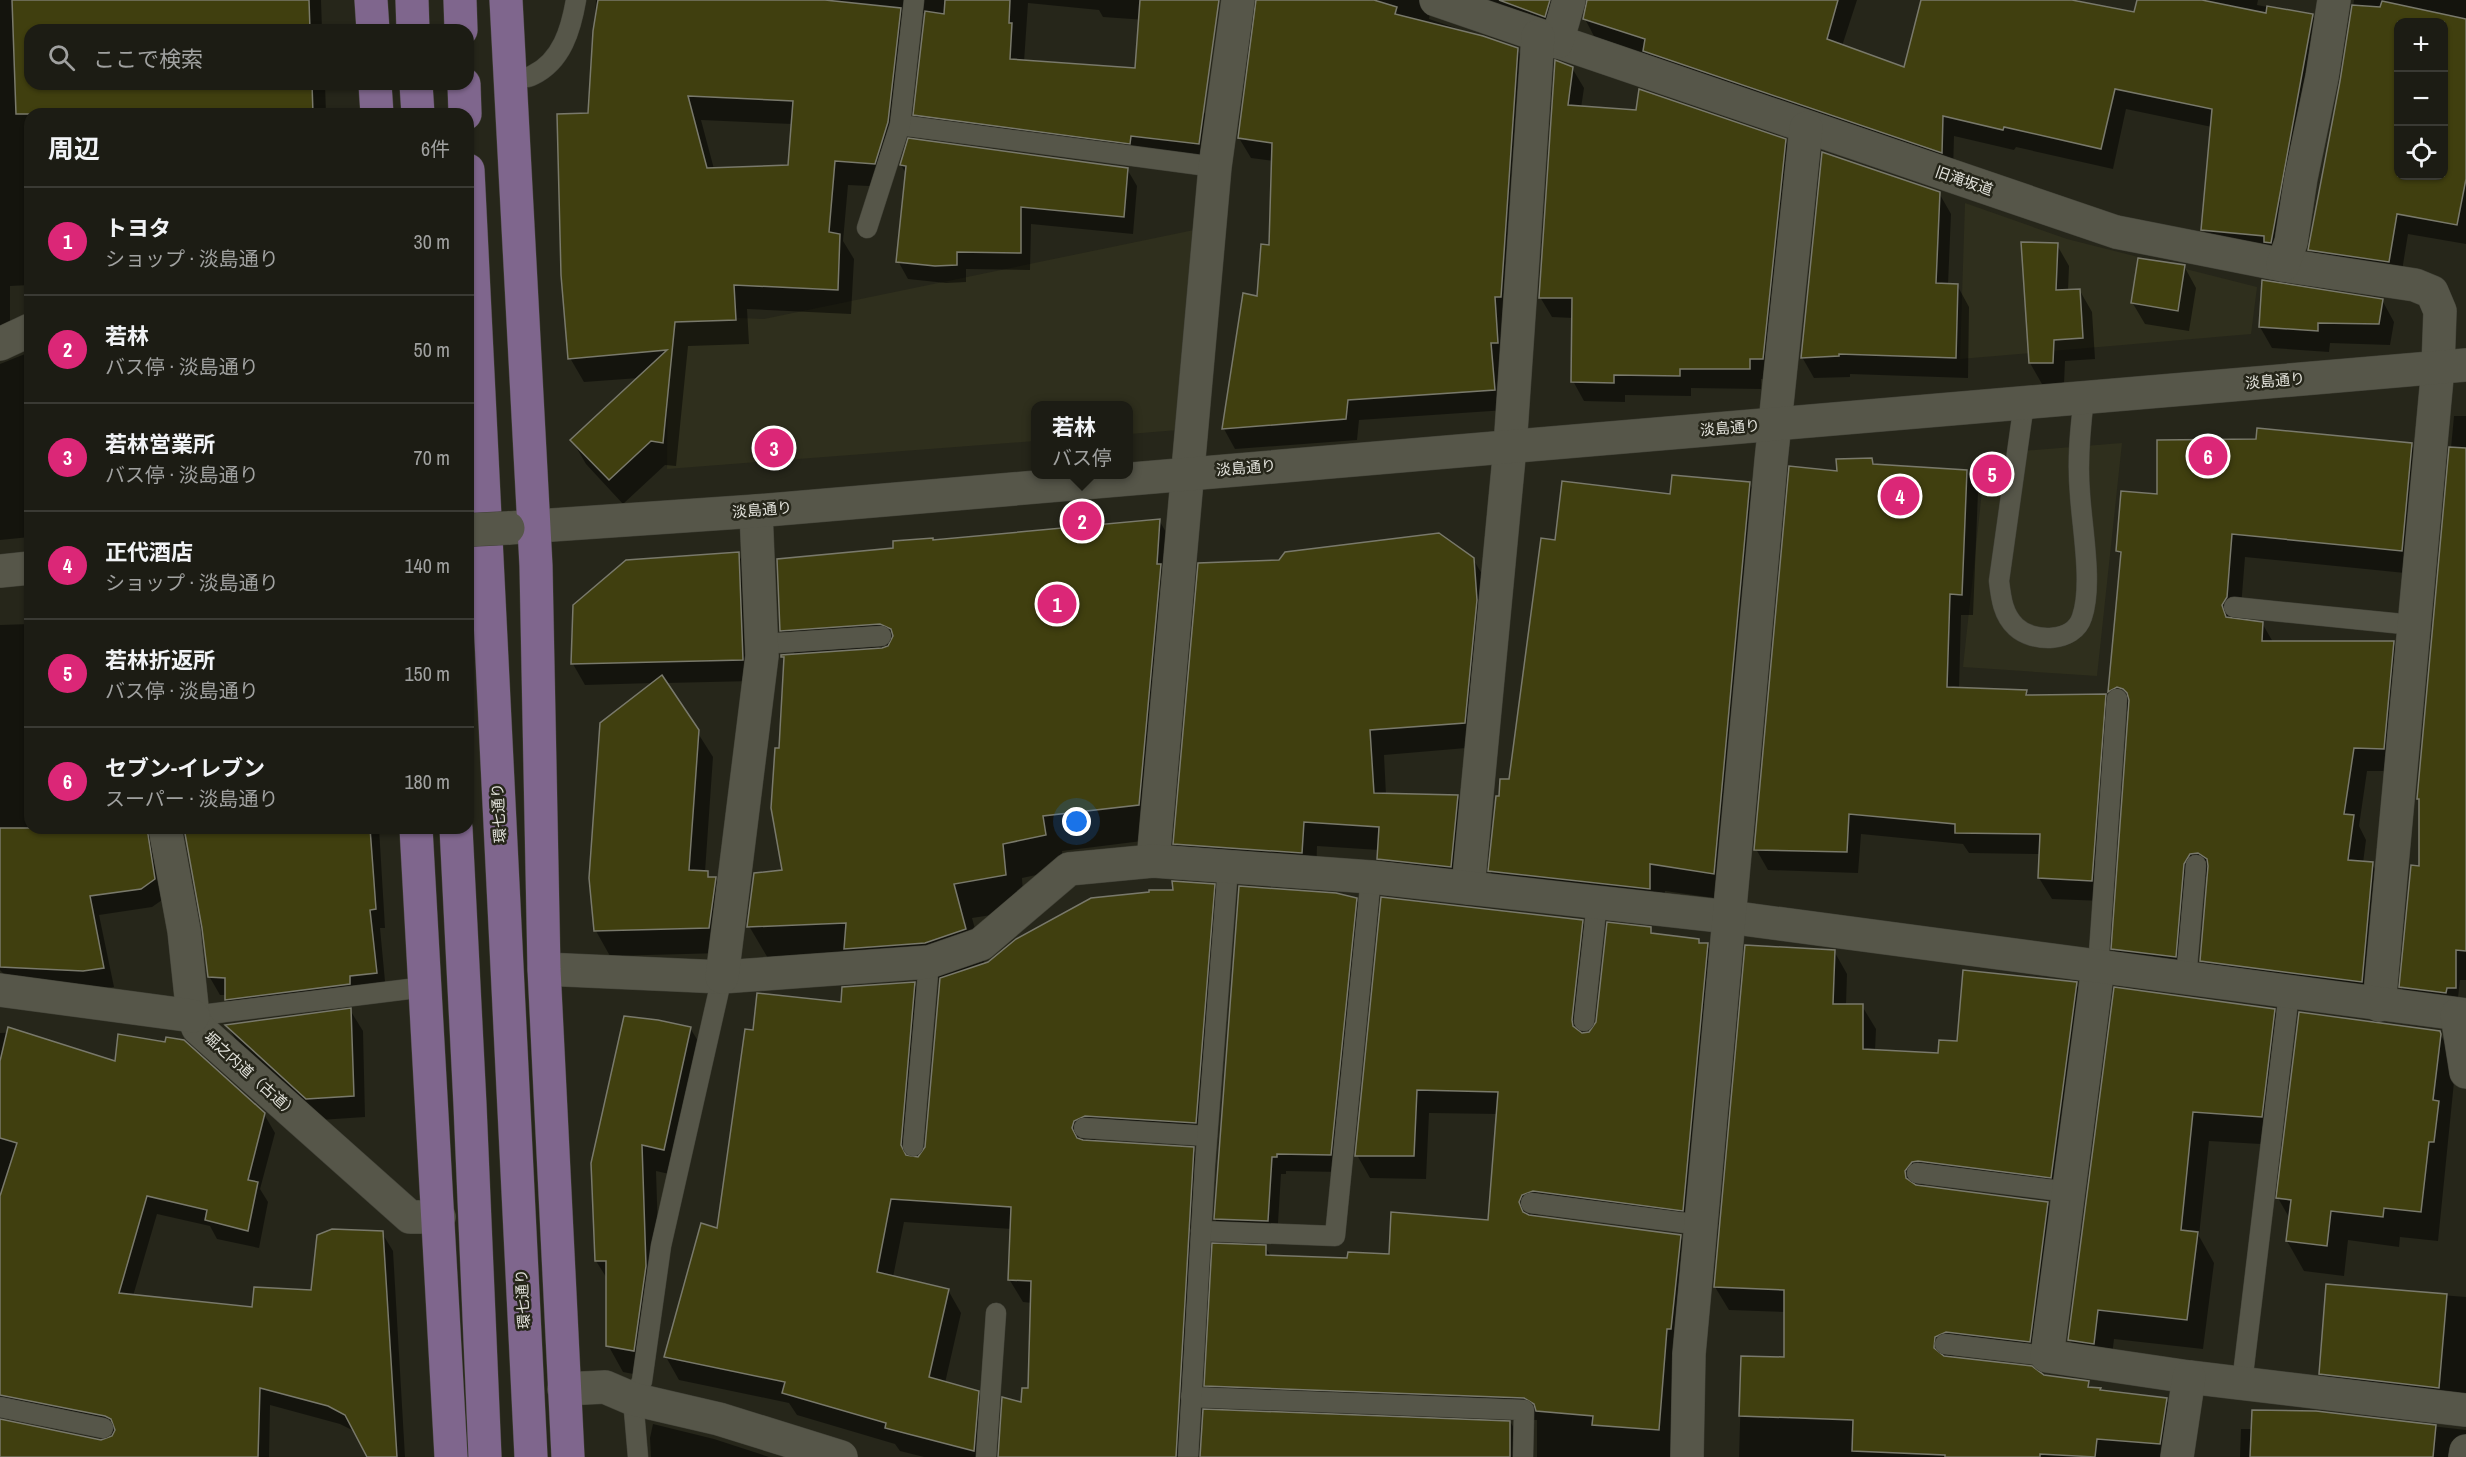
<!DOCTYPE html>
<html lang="ja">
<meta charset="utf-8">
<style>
:root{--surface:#1c1c14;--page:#25251d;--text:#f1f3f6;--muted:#a0a1a0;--line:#3a3a34;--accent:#db2777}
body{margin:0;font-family:"Archivo Narrow","Noto Sans JP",sans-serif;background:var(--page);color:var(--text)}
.controls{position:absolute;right:18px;top:18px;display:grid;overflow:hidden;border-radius:12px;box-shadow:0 2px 4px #0004}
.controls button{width:54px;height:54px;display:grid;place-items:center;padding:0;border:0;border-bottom:2px solid var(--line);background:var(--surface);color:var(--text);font:30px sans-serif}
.you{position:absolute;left:1077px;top:822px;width:21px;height:21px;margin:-15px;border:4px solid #fff;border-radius:50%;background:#1a73e8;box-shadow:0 0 0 9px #1a73e833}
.badge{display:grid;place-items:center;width:39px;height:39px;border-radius:50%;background:var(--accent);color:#fff;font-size:20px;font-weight:700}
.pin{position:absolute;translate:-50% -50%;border:3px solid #fff;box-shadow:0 2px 6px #0006}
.popup{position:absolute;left:1031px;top:401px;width:102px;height:78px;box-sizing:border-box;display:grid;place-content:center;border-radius:12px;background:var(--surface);filter:drop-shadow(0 2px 4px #0005);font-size:20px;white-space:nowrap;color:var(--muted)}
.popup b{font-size:22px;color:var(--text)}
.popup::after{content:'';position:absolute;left:50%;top:100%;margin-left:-12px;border:12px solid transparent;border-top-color:var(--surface)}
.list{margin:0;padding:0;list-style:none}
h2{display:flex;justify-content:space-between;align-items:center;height:78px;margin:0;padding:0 24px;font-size:26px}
h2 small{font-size:20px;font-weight:400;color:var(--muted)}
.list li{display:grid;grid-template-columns:39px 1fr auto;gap:18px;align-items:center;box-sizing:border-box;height:108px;padding:0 24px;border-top:2px solid var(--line)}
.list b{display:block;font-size:22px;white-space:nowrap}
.list p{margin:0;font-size:20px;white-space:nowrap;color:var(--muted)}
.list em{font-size:20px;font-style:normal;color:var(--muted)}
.icon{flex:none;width:33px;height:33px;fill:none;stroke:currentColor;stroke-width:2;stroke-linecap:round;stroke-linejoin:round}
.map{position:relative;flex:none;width:2466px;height:1457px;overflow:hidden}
.search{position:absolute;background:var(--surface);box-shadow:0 2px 4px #0004;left:24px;top:24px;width:450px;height:66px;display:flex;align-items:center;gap:15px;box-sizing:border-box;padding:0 21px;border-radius:18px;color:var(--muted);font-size:22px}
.panel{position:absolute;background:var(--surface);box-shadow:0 2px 4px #0004;left:24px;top:108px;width:450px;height:726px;border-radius:18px}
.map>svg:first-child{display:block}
.built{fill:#2f2f1d}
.shadow{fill:#0007;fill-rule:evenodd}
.building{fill:#403f0f;stroke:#79796b;stroke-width:1.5;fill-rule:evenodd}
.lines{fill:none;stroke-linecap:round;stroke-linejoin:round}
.lane-casing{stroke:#424238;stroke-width:21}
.street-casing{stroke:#424238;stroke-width:34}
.secondary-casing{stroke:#424238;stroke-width:34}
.primary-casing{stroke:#424238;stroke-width:34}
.lane{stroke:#565649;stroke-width:20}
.street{stroke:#565649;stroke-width:33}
.secondary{stroke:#565649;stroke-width:33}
.primary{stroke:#7f668d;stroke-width:33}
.secondary-bridge-casing{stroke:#424238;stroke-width:34;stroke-linecap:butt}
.secondary-bridge{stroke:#565649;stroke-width:33}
.labels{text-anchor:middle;stroke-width:5;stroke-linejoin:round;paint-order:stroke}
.street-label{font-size:15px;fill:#e2e2db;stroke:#26261a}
</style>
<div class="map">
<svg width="2466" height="1457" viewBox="0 0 2466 1457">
<rect width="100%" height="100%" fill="#26261a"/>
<g class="built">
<polygon points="1965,203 2067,239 2257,287 2251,334 1960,359"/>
<polygon points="1194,230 1178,430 1129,434 1128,406 1036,406 1035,441 667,469 668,315 764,319"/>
<polygon points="2122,443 2097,676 1963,667 1986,454"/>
</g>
<g class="shadow">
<polygon points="0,0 321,0 322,30 30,30 30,84 99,84 101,114 30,114 30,285 10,286 10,352 0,360"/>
<path d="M596,0H1149L1146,20L1103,17L1099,10L1028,3L1024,62L1194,95L1208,119L1204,167L1144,160V167L929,139L915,114L926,13H923L915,24L889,187L848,185L843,241L854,259L851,314L747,309L749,344L688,346L676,466L665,465L623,504L586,464L572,440L639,378L584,382L570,358ZM701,120L792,124L789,167L714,169Z"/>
<polygon points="1266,0 1857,0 1842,46 1905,69 1923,0 2079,0 2078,3 2136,13 2138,0 2258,0 2257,5 2312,15 2324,36 2282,263 2215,250 2203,229 2212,127 2126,109 2113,169 2016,147 2014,150 1954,136 1953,172 1596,40 1585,19 1588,2 1577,2 1556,37 1430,14 1429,19 1517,49 1529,70 1506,410 1359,420 1357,440 1235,449 1224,429 1270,246 1273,161 1251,158 1239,138"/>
<path d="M2354,0H2466V244L2408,234L2400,283L2322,271L2310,250L2342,81ZM2398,22H2444V176H2398Z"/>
<polygon points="1572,68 1584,88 1581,108 1785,140 1797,161 1774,379 1761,379 1761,389 1691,388 1691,396 1625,395 1625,402 1584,401 1573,381 1573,318 1552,317 1540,297"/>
<polygon points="137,84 325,84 326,114 142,114"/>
<polygon points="901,165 1127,169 1137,186 1133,234 1031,224 1030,270 966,269 966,282 946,283 908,279 898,261 907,175"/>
<polygon points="1939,193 1951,214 1948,285 1957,285 1969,307 1968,378 1850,374 1850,377 1814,378 1802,357"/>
<polygon points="2057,245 2069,266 2068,291 2080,291 2092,312 2095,359 2065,361 2064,384 2042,384 2030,363"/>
<polygon points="2184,266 2196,288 2189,331 2145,324 2132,302"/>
<polygon points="2382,300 2394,322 2390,345 2330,343 2329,352 2272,348 2260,327"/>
<polygon points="30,352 30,537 0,540 0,364"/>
<polygon points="2454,416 2466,416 2466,980 2460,980 2456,1015 2414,1010 2401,987 2421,868 2421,803 2418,798"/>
<polygon points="2411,445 2425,468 2415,574 2245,557 2240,620 2262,623 2273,642 2393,642 2406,665 2397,771 2367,771 2359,826 2366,840 2363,863 2372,864 2386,887 2375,1005 2215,984 2201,960 2209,876 2204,877 2188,980 2126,972 2113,949 2130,710 2122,714 2109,691 2122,558 2118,551 2159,496"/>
<polygon points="1871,459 1875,465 1966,471 1978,492 1973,615 1961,615 1959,689 2026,691 2029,696 2106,696 2118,717 2103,901 2052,899 2039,878 2041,854 1969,853 1963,844 1861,834 1858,873 1768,870 1756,849 1838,472"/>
<polygon points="1749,483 1765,510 1729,900 1665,891 1665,915 1505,898 1490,871 1501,797 1672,496"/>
<polygon points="1159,520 1179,555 1158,839 1062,851 1065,869 1022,878 1024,910 972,918 985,964 1174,891 1214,886 1227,909 1209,1146 1098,1138 1091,1142 1193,1149 1207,1171 1189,1457 1000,1457 1029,1389 1032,1303 1023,1302 1009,1279 1012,1229 904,1222 893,1277 948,1290 961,1313 945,1383 978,1392 991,1415 988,1457 924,1457 900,1451 895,1444 797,1415 789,1403 679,1380 666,1357 718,1229 754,1031 914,983 927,1006 914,1158 918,1159 926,1148 941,978 866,983 851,958 769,960 749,926 784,871 780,749 785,662 782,656 795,655 795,654 781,630 894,549 934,542"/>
<polygon points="738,554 750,575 754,681 666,683 713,757 705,872 711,879 715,878 729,903 723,953 610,956 596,931 591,878 654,683 585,685 573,664 574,606"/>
<polygon points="1473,559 1488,584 1478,747 1384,755 1386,795 1457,796 1471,821 1465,891 1393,883 1379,858 1379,850 1317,846 1316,877 1189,868 1175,843"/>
<polygon points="30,624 30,828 173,828 165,898 152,907 99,915 114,987 95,989 14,985 0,970 0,625"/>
<polygon points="176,828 379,828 385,928 380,928 386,992 237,1018 226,1000 226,995 220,995 209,976 204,927 186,830"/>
<polygon points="1240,888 1356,899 1366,917 1340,1172 1286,1171 1286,1174 1281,1174 1277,1239 1225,1237 1215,1219"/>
<polygon points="1382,899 1582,921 1595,944 1585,1034 1590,1033 1650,929 1654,935 1698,941 1700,944 1707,945 1720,967 1696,1233 1546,1213 1536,1217 1680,1236 1693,1259 1671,1457 1537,1457 1537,1420 1219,1408 1206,1385 1265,1247 1271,1256 1349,1259 1391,1256 1490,1221 1498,1114 1429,1113 1426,1179 1370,1178 1357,1155"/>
<polygon points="1747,946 1834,951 1847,974 1846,1005 1862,1006 1876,1029 1875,1051 1940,1054 1958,1042 2076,984 2089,1006 2064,1200 1932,1183 1925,1185 1923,1187 2047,1203 2061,1226 2042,1364 1959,1354 1951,1358 2088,1383 2091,1389 2100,1389 2101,1392 2166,1400 2179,1422 2174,1457 1739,1457 1742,1357 1786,1359 1786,1312 1729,1310 1715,1287"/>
<polygon points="2116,989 2274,1010 2291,1039 2278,1145 2209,1141 2199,1236 2214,1263 2203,1349 2114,1339 2110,1373 2086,1369 2070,1340"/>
<polygon points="350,1010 363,1031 365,1117 320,1120 239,1045 227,1025"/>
<polygon points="690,1028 706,1054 678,1176 656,1171 660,1293 649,1377 623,1372 608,1345 608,1280 596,1261 592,1161"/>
<path d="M20,1032L264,1114L275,1133L260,1189L268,1202L259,1248L217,1239L210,1226L157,1214L133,1296L254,1308L312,1291L382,1233L393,1251L405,1457H369L356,1432L340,1424L270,1405L269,1457H0V1033ZM14,1413L114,1434L108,1441H101L1,1421L2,1417Z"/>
<polygon points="2439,1032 2456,1062 2438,1241 2400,1237 2399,1247 2348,1240 2344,1276 2304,1271 2287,1241 2290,1219 2278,1198"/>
<polygon points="2327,1286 2466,1297 2466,1412 2334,1396 2321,1373"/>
<polygon points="1204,1411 1511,1423 1524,1446 1524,1457 1200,1457"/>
<polygon points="2316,1413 2466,1430 2466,1457 2240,1457 2241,1429 2253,1429"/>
<polygon points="653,1424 714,1439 769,1457 651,1457 650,1438"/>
</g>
<g class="building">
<polygon points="12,0 309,0 310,30 30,30 30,84 312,84 313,114 16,114"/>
<path d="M598,0H825L901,8L888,122L875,164L835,161L829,232L840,234L838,290L734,285L736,320L675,322L663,443L651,441L609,480L570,440L667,350L568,359L561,275L557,114L588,113L593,31ZM688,96L793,101L788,165L707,168Z"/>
<polygon points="945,0 1010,0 1009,23 1012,23 1010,59 1135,68 1140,0 1219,0 1199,144 1131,136 1130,144 913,115 925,11 944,14"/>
<polygon points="1256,0 1374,0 1397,7 1395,14 1483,36 1518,48 1501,297 1495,297 1498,343 1491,343 1495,390 1348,400 1346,419 1222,429 1243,293 1257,296 1261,244 1269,245 1272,143 1238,138"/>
<polygon points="1499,0 1550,0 1545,17"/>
<polygon points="1587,0 1838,0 1827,39 1904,67 1921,0 2072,0 2134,12 2137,0 2202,0 2266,13 2267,6 2313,14 2271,243 2264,242 2264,236 2201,230 2212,109 2115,89 2101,149 2004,127 2003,130 1943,116 1942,153 1643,51 1645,39 1583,19"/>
<path d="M2382,1L2466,19V179L2457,225L2397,214L2389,262L2308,250L2340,81L2352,5L2380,7ZM2398,22H2444V176H2398Z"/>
<polygon points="1555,60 1573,67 1568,105 1636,110 1639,89 1786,139 1763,359 1750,359 1750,369 1680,369 1680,376 1614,375 1614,383 1571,382 1572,298 1539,298"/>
<polygon points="908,138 1128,168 1124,217 1021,207 1021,253 957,252 957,265 935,266 896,262 906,166 900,165"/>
<polygon points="1822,152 1940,192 1936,283 1958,284 1956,358 1839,354 1839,356 1801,358"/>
<polygon points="2021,242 2058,243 2056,290 2080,289 2083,338 2054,340 2053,363 2029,363"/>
<polygon points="2138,258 2185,265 2178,311 2131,303"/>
<polygon points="2262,280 2383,299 2379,324 2318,323 2318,331 2259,327"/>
<polygon points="2257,428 2412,443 2402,551 2232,534 2227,597 2222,605 2226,617 2263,622 2262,641 2394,641 2384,749 2354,748 2344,814 2354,815 2348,860 2373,862 2362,982 2200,961 2208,866 2207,859 2198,853 2190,854 2184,864 2176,957 2111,949 2129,700 2127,693 2123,689 2117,687 2108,692 2121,552 2116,551 2121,491 2157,494 2157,440 2256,439"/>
<polygon points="2449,447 2466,448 2466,951 2456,950 2456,988 2447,988 2446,993 2399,987 2411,865 2419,866 2419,799 2417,799"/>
<polygon points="1872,458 1873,464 1967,470 1962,595 1950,594 1947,687 2027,690 2026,695 2106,694 2092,881 2038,878 2040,834 1955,833 1955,824 1849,814 1847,852 1754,850 1789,466 1837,471 1836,459"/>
<polygon points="1672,475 1750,482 1714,874 1650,864 1650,889 1488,871 1496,796 1499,796 1500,779 1509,779 1541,538 1555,540 1562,481 1670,494"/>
<polygon points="1160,519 1157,564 1161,564 1139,805 1043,816 1046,835 1003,844 1006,875 954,884 966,929 925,943 844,949 846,923 747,927 754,873 782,870 771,808 775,748 779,748 784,657 781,657 781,655 882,648 888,646 893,636 891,629 880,624 780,631 777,559 893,548 893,541 933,538 933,540"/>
<polygon points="1439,533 1474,558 1477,600 1465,723 1370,730 1374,793 1458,795 1451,867 1377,859 1379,827 1304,822 1302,853 1173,844 1198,563 1279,560 1285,552"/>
<polygon points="739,552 743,660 571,664 573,605 626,560"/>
<polygon points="662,675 699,730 689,870 708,871 708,877 716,877 709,928 594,931 589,878 600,723"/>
<polygon points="0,828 147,828 155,879 141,889 90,896 104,968 83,971 0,967"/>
<polygon points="184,828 370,828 376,909 370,910 377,973 350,976 350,984 225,1000 225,978 208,977 202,928"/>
<polygon points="1172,881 1215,884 1196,1123 1085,1116 1074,1121 1072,1128 1077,1138 1083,1140 1194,1147 1176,1457 998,1457 1002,1397 1021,1402 1022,1388 1028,1388 1031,1281 1008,1280 1011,1207 891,1199 877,1272 949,1289 929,1377 979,1391 974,1451 885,1428 886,1423 782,1393 785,1382 664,1357 701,1223 717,1228 745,1029 753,1030 757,993 841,1002 842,987 915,982 901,1145 906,1155 918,1157 925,1147 940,978 988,962 1016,939 1091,898 1149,892 1149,890 1173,890"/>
<polygon points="1239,886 1336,893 1357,898 1331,1155 1277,1154 1277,1157 1272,1157 1268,1221 1214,1219"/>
<polygon points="1381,897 1583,920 1572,1020 1573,1026 1582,1033 1589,1032 1596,1022 1607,922 1651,927 1651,933 1699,939 1699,943 1708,943 1683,1211 1533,1191 1522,1195 1519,1202 1523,1212 1529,1215 1681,1235 1671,1329 1667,1329 1659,1430 1592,1425 1593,1416 1536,1411 1534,1404 1524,1398 1204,1386 1212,1243 1266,1245 1266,1255 1347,1258 1348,1252 1389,1254 1391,1212 1488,1220 1498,1092 1417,1090 1414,1156 1355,1156"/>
<polygon points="1745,945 1835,950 1833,1004 1863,1004 1863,1049 1938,1053 1939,1040 1957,1041 1963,970 2077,982 2051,1178 1918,1161 1912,1162 1905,1171 1906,1178 1916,1185 2048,1202 2030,1342 1946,1332 1935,1337 1934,1348 1944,1356 2032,1366 2044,1375 2089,1381 2088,1387 2101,1388 2100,1390 2167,1398 2160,1444 2097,1439 2095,1457 2040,1454 2040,1457 1945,1457 1945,1455 1852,1451 1853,1420 1739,1416 1741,1356 1784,1357 1784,1290 1714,1287"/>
<polygon points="2114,987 2275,1009 2262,1117 2193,1112 2181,1230 2198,1232 2187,1320 2098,1310 2094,1344 2068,1340"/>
<polygon points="351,1008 354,1096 306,1099 225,1025"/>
<polygon points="2299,1012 2440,1031 2441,1034 2433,1100 2439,1101 2434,1142 2429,1142 2421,1212 2384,1208 2383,1217 2331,1211 2327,1246 2286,1241 2291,1200 2276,1198"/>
<polygon points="624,1016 658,1020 691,1027 664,1150 642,1145 646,1266 634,1351 606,1346 606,1261 595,1261 591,1163"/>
<polygon points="8,1027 115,1061 118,1034 165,1042 166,1037 184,1040 265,1113 248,1180 258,1182 248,1231 205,1220 207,1210 147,1196 119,1293 252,1307 254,1287 311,1290 317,1235 332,1229 383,1231 397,1457 367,1457 345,1415 328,1406 260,1388 258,1457 0,1457 0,1419 101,1440 112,1436 115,1430 111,1419 105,1416 0,1395 0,1196 17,1143 0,1138 0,1061"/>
<polygon points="2326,1284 2447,1294 2439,1388 2319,1374"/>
<polygon points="1203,1409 1510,1421 1510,1457 1200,1457"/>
<polygon points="2252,1410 2316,1411 2436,1425 2433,1457 2250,1457"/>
</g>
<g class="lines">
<g class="lane-casing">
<g id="lane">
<path d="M510,77C517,77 527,79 533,75C562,61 571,29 576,0"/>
<polyline points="900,125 1215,167"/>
<polyline points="867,228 900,125 914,0"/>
<path d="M2024,403L1999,581C2001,598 2003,615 2016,627C2033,643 2074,643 2082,617C2093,585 2082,528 2080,494C2077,461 2080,430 2084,398"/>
<polyline points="2234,607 2413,625"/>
<polyline points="762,644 881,636"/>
<polyline points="2098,967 2117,699"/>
<polyline points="2186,978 2196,865"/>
<polyline points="193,1016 425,987"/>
<polyline points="1584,1021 1597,902"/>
<polyline points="1084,1128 1207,1136"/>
<polyline points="913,1146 929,962"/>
<polyline points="1917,1173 2069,1192"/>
<polyline points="1531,1203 1701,1225"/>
<polyline points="1201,1231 1335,1236 1371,877"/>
<polyline points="1945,1344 2047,1356"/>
<polyline points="2242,1383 2289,993"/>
<polyline points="1191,1397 1524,1410 1523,1457"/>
<polyline points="0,1407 103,1428"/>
<polyline points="638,1457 633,1399 642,1381 661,1246 722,977"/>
<polyline points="986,1457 996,1313"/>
<polyline points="1188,1457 1205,1165 1228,867"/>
</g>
</g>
<g class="street-casing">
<g id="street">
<polyline points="1436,0 2116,232 2283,265 2415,285 2432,292 2440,311 2438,367 2379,1005"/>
<polyline points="1557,42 1569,0"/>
<polyline points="2283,265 2291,242 2301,178 2322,77 2334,0"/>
<polyline points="0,344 30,330"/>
<polyline points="165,828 184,931 193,1016 198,1028 410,1217 439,1217"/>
<polyline points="1153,861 1215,167 1238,0"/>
<polyline points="1468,888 1510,447 1538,36"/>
<polyline points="2098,967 2047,1356 2189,1377 2466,1410"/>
<polyline points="544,969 722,977 929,962 981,944 1069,869 1153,861 1371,877 1729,917 2466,1015"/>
<polyline points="722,977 762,656 756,511"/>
<polyline points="0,990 193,1016"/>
<polyline points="2457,1015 2466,1072"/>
<polyline points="564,1389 605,1387 633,1399 719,1419 841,1457"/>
<polyline points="1687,1457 1689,1354 1771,461 1806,128"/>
<polyline points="2177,1457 2189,1377"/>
<polyline points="2465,1457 2466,1451"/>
</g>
</g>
<g class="secondary-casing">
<g id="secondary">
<polyline points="508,528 756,511 2466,365"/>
<polyline points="0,571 30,568"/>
</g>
</g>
<g class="primary-casing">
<g id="primary">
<polyline points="371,0 373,30"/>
<polyline points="412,0 413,30"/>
<polyline points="460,0 461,30"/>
<polyline points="506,0 536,566 544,969 568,1457"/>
<polyline points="375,84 377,114"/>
<polyline points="416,84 418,114"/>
<polyline points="464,84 465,114"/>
<polyline points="468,170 531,1457"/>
<polyline points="416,828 451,1457"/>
<polyline points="456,828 470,1105 485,1457"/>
</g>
</g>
<use href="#lane" class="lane"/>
<use href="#street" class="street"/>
<use href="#secondary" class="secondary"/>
<use href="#primary" class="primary"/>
<g class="secondary-bridge-casing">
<polyline id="secondary-bridge" points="468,530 508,528"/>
</g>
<use href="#secondary-bridge" class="secondary-bridge"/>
</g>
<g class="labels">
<g class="street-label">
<text transform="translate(1964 181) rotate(19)" y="5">旧滝坂道</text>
<text transform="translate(2275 381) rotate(-5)" y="5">淡島通り</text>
<text transform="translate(1730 428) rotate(-5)" y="5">淡島通り</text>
<text transform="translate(1246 468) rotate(-5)" y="5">淡島通り</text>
<text transform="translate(762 510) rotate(-5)" y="5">淡島通り</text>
<text transform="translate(499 813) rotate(-93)" y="5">環七通り</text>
<text transform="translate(251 1075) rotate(42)" y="5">堀之内道（古道）</text>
<text transform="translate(523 1299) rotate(-93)" y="5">環七通り</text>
</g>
</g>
</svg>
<div class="controls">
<button>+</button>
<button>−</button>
<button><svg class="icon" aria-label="locate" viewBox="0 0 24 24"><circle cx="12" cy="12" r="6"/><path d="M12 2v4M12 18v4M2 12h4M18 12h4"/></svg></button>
</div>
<div class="you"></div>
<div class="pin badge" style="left:1057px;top:604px">1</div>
<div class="pin badge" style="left:1082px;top:521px">2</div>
<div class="popup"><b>若林</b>バス停</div>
<div class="pin badge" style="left:774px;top:448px">3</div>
<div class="pin badge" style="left:1900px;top:496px">4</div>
<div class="pin badge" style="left:1992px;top:474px">5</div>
<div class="pin badge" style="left:2208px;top:456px">6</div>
<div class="search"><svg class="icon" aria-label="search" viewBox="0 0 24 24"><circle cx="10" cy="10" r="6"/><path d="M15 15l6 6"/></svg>ここで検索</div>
<section class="panel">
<h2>周辺<small>6件</small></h2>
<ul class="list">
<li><span class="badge">1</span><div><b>トヨタ</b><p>ショップ · 淡島通り</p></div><em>30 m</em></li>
<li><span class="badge">2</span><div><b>若林</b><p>バス停 · 淡島通り</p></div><em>50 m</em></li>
<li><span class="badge">3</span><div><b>若林営業所</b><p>バス停 · 淡島通り</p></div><em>70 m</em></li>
<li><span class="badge">4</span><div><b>正代酒店</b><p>ショップ · 淡島通り</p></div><em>140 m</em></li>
<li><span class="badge">5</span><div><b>若林折返所</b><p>バス停 · 淡島通り</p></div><em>150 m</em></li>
<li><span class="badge">6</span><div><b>セブン-イレブン</b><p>スーパー · 淡島通り</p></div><em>180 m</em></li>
</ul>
</section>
</div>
